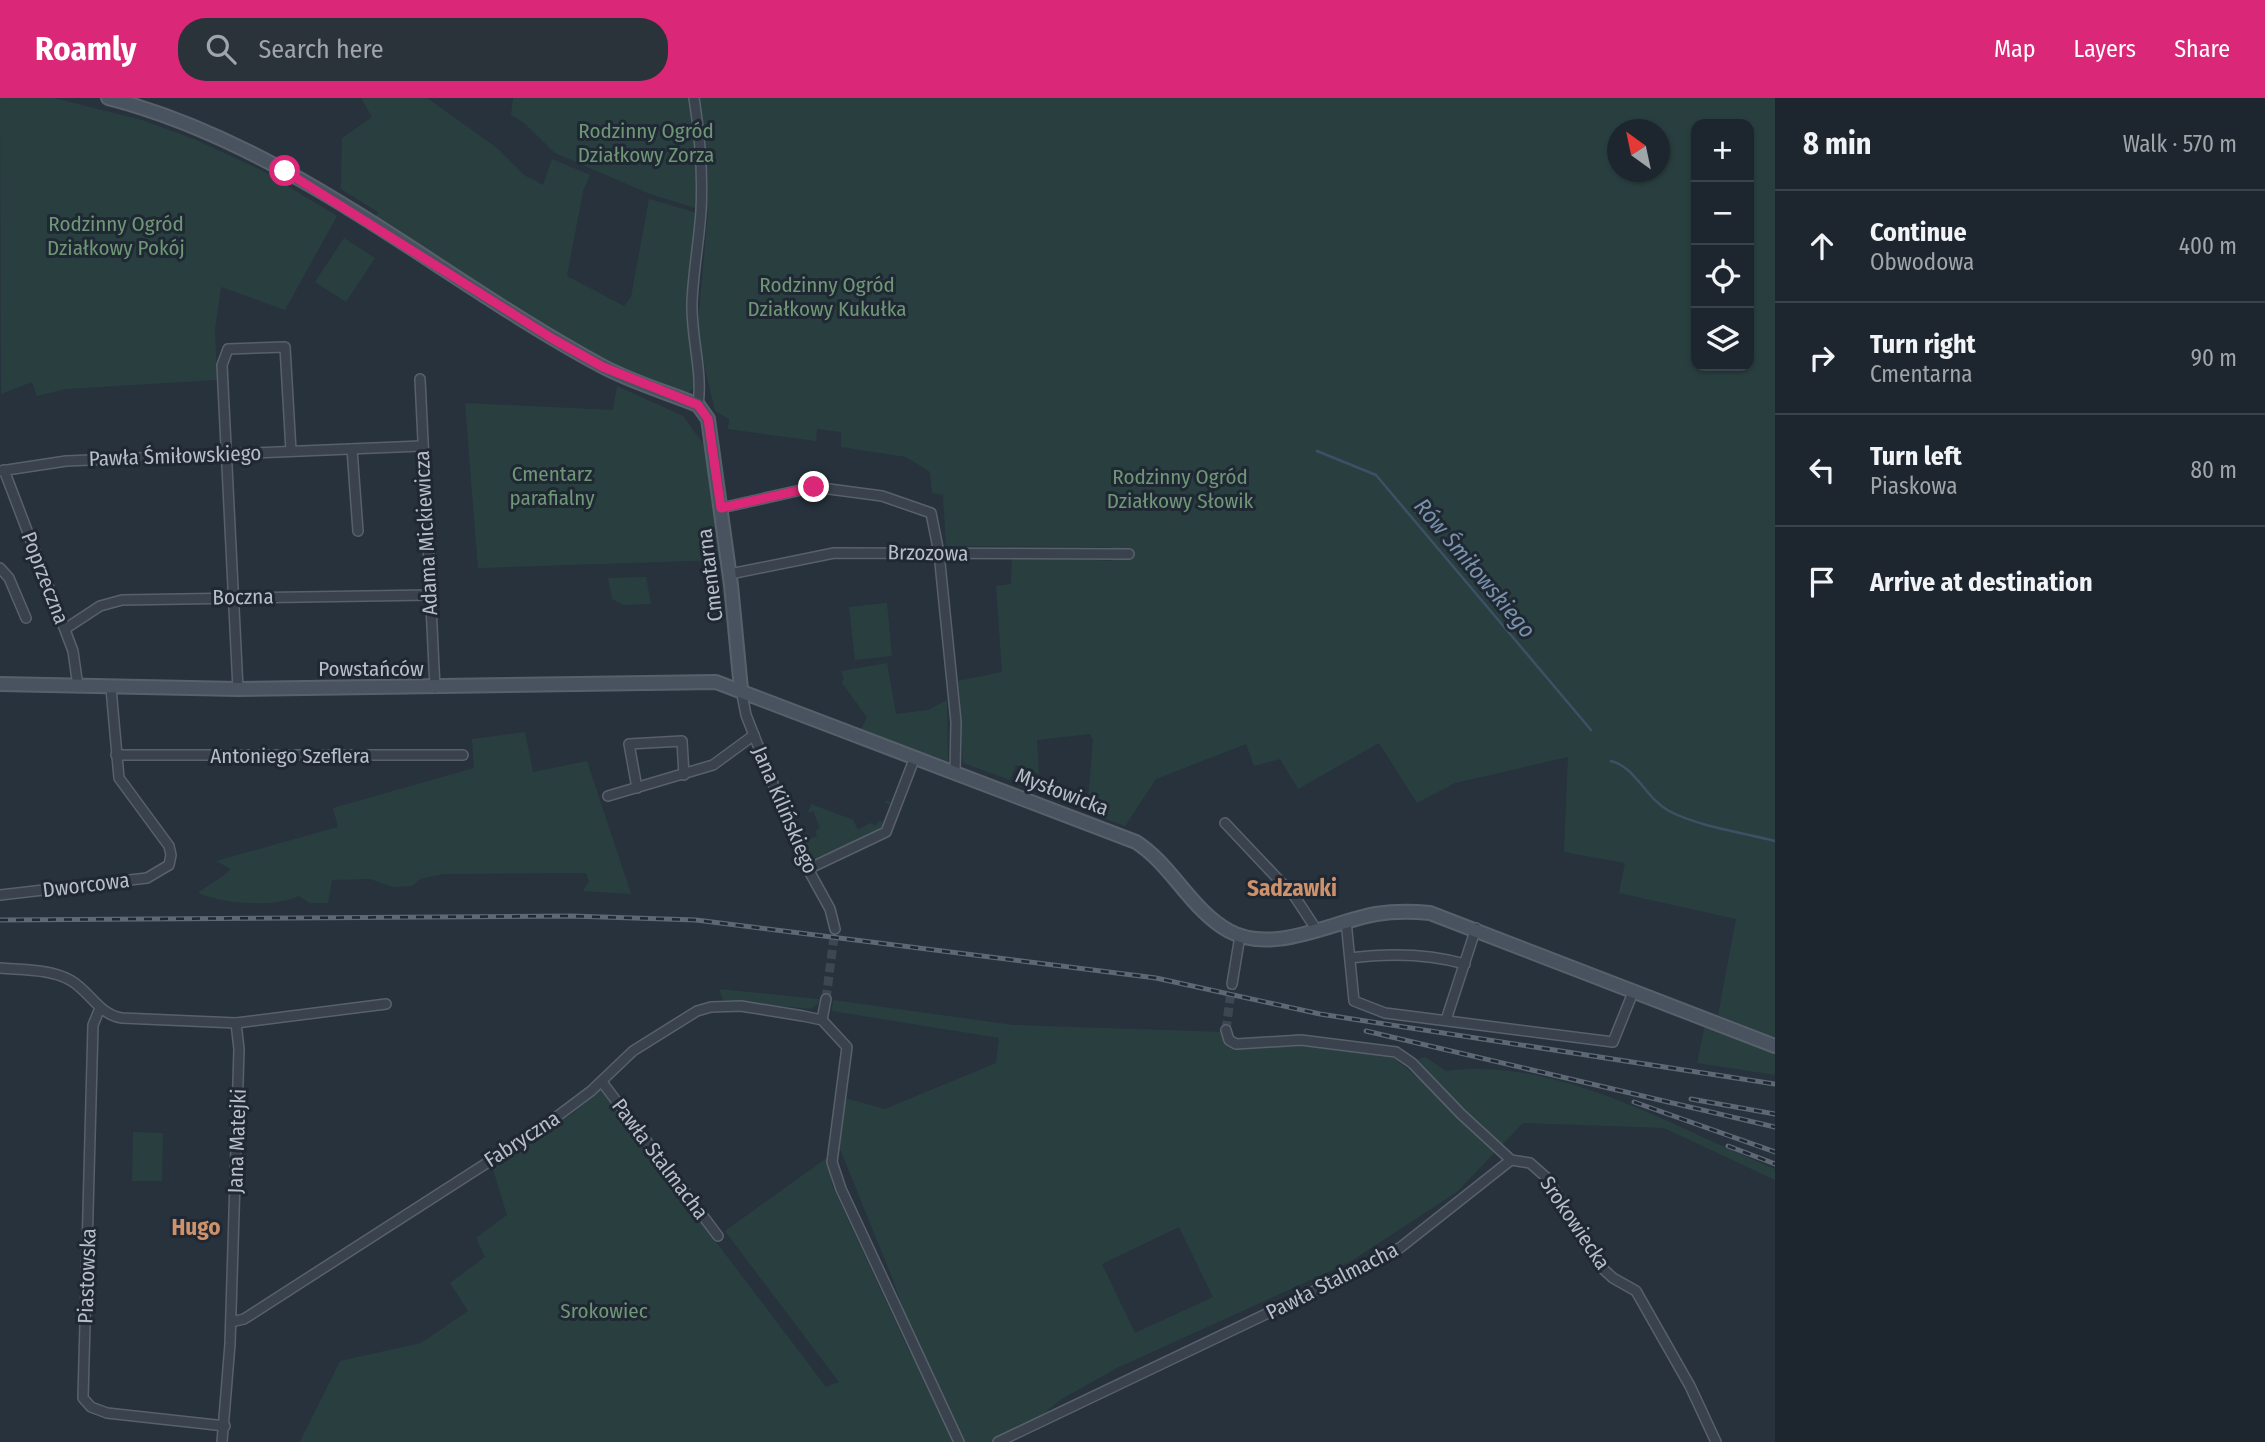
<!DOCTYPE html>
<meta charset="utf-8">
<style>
:root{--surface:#1d262e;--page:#2a323a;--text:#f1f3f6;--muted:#a0a5aa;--line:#3b434a;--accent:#db2777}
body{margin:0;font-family:"Fira Sans Condensed",sans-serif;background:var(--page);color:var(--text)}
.controls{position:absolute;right:21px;top:21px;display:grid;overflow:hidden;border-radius:14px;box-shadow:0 2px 5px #0004}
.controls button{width:63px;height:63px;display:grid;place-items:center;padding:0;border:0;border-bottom:2px solid var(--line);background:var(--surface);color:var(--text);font:35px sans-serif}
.compass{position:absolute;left:1607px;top:21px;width:63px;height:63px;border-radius:50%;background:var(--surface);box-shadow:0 2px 5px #0004;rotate:327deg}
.stop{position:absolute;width:21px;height:21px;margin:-16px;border:5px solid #db2777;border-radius:50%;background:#fff}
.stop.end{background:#db2777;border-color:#fff;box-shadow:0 2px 7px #0008}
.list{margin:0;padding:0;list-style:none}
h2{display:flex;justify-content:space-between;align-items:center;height:91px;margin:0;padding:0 28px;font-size:30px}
h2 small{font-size:23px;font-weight:400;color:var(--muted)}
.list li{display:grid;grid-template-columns:46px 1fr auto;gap:21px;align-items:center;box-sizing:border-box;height:112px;padding:0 28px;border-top:2px solid var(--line)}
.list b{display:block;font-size:26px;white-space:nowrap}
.list p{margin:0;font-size:23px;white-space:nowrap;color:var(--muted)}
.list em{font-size:23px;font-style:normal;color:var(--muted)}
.icon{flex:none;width:38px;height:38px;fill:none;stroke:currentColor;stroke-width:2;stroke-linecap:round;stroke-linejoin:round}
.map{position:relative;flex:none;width:1775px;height:1344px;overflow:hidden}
header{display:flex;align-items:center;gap:42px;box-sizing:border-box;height:98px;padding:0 35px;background:var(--accent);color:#fff}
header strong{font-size:33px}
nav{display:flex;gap:38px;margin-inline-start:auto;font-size:24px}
.search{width:490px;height:63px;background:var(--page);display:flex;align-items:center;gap:18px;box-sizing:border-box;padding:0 24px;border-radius:28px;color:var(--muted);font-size:26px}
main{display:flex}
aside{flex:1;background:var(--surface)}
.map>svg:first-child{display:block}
.green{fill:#293f3f;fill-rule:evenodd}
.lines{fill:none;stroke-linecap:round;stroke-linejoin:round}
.stream{stroke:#3d5065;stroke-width:2.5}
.street-tunnel{stroke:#3d4752;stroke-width:9;stroke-dasharray:9 4.5;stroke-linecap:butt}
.street-casing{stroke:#58616b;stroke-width:12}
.secondary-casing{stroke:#58616b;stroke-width:16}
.street{stroke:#3a434d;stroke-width:9}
.secondary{stroke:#495360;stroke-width:12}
.rail-casing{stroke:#5d6874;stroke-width:5}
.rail{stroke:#1f2833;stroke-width:2.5;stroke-dasharray:8;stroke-linecap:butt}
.route{stroke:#db2777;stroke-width:9}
.labels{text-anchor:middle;stroke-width:6;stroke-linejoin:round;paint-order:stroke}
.park-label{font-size:21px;fill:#6f9776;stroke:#1f2833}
.street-label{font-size:21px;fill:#b7bec8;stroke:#1f2833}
.water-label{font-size:23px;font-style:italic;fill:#7991aa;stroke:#1f2833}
.neighbourhood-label{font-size:23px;font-weight:bold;fill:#cd916c;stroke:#1f2833}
</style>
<header>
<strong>Roamly</strong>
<div class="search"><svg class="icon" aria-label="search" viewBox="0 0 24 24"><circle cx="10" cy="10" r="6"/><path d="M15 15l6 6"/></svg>Search here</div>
<nav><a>Map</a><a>Layers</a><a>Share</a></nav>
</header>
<main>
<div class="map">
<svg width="1775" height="1344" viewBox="0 0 1775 1344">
<rect width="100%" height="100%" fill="#27323d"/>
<g class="green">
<polygon points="0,0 54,0 142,22 194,41 261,72 337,118 285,212 221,189 215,232 217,282 66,291 37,298 32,284 1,296"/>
<polygon points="361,0 427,0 497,50 524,77 543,87 552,61 590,77 583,93 567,178 624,208 631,199 649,101 697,115 686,206 698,287 685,297 594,259 374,121 378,114 341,91 342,40 372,19"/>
<path d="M513,0H1775V940L1718,917L1736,821L1619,795L1625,765L1564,754L1568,659L1455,685L1417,705L1379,645L1298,691L1280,661L1254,668L1246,646L1156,681L1125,728L1087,714L1093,642L1090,636L1037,642L1039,676L1016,667L1010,682L963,665L958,583L1002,574L996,488L1011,486L1012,458L1111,463L1112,449L946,448L943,397L932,395L930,374L906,359L841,349V334L817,331L816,343L728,331L729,321L715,313L697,237L708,114L650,96L555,55L523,24L511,17ZM1696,26H1749V268H1696ZM1618,32H1660V74H1618Z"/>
<polygon points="344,140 375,160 346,204 315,184"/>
<polygon points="617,288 683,318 704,347 721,462 478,470 465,305 613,312"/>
<polygon points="646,479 651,506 624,507 612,501 608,480"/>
<polygon points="887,505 892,558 855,562 849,509"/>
<polygon points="887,565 896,616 928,612 947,602 948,663 860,633 867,619 842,585 844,580 841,573"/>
<path d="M525,634L533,674L587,663L631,796L583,793L589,783L586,775L444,776L420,781L412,788L393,789L370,781L332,782L328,805H310L299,798C273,810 225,806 198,795C210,785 221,781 231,771L216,763L338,729L333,710L474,670L472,641Z"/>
<polygon points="887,702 893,707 883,731 879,735 811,763 792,715 799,714 801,717 796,720 802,737 808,735 811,741 817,738 815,733 820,730 813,713 808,715 811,706 853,722 858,732 870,725 876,728 878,723 884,724 891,707 885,704"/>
<polygon points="719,891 819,901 818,906 811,911 723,902"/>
<path d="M833,902L1013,927L1223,934L1227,945L1239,951L1307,947L1394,960L1430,990L1441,987L1417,962L1425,959L1446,973C1558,958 1674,1030 1775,1071V1082L1664,1030L1523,1025L1457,1094L1348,1165L1117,1270L1060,1302L1010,1344H300L340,1263L421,1245L468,1213L450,1185L485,1159L476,1140L507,1117L492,1068L571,1017L600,991L826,1289L839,1284L725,1133L828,1059L832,1087L910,1255L917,1253L893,1182L840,1051L845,1000L885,1011L996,965L999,940L832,913ZM1179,1129L1213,1199L1135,1235L1102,1166Z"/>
<polygon points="1705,927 1775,952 1775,977 1697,965"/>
<polygon points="133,1034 163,1035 162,1083 132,1083"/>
</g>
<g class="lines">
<g class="stream">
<polyline points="1317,353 1376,377 1591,632"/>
<path d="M1611,663C1636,669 1646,701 1669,713C1700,729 1741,734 1775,743"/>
</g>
<g class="street-tunnel">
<polyline points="826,901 835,831"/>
<polyline points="1226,932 1232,886"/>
</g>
<g class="street-casing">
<g id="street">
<path d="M694,0C700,38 703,75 701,113C699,144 693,175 692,205C691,240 703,274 698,307"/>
<polyline points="420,281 435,590"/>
<polyline points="352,351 358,433"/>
<polyline points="4,372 73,553 78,589"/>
<polyline points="0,373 66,363 421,348"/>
<polyline points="721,410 814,389 882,398 931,415 939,455 956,624 955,675"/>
<polyline points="0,470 9,480 26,520"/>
<polyline points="730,476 834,455 1129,456"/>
<polyline points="65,531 100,508 122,502 430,497"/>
<polyline points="238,591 222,267 228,251 285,249 291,353"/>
<polyline points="741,591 746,617 781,706 808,771 830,811 835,831"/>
<polyline points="116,657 463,657"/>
<polyline points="637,690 629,646 682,643 684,677"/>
<polyline points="608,698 713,667 754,637"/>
<polyline points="1225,725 1295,799 1316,831"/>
<polyline points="808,771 886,734 915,659"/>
<polyline points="0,797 147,780 169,767 171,757 169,748 119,680 111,590"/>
<polyline points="1346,823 1354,903 1385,915 1613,944 1634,892"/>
<path d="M1350,860C1389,855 1426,855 1465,866"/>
<path d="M0,870C23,872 50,871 70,882C90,893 99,917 122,920L236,925L386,906"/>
<polyline points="1232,886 1240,838"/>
<polyline points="100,910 93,927 83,1300 91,1309 107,1315 225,1328"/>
<polyline points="822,922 826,901"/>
<polyline points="1446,922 1476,830"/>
<polyline points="1226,932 1229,942 1236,946 1301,942 1396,954 1412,965 1461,1016 1511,1062 1530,1065 1547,1080 1601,1169 1613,1180 1636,1193 1690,1288 1716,1344"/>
<polyline points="602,984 718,1138"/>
<polyline points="231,1224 244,1221 543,1029 591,993 633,953 697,913 711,909 741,908 803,918 822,922 847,949 832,1064 841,1091 959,1344"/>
<polyline points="222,1344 230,1246 239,951 236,925"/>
<polyline points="998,1344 1377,1163 1401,1149 1511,1062"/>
</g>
</g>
<g class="secondary-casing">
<g id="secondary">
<path d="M108,0C291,47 437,179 600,267C631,284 666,294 698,307L708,321L731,487L741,591"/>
<path d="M0,586L238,591L716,584L1136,744C1172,767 1191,812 1229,833C1273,857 1331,824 1376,816C1394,813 1411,813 1430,815L1775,948"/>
</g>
</g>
<use href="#street" class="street"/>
<use href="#secondary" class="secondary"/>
<g class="rail-casing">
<g id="rail">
<polyline points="0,822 571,818 696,822 1156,880 1320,916 1775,986"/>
<polyline points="1366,933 1775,1029"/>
<polyline points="1691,1001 1775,1016"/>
<polyline points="1634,1004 1775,1054"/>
<polyline points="1728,1048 1775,1066"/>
</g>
</g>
<use href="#rail" class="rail"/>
</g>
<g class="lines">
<polyline class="route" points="285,73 553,241 603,269 698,307 708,321 721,410 814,389"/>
</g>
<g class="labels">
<g class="park-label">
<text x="646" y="40">Rodzinny Ogród<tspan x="646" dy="24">Działkowy Zorza</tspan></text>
<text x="116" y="133">Rodzinny Ogród<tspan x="116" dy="24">Działkowy Pokój</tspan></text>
<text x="827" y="194">Rodzinny Ogród<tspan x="827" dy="24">Działkowy Kukułka</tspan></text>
<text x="552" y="383">Cmentarz<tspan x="552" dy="24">parafialny</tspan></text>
<text x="1180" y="386">Rodzinny Ogród<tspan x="1180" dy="24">Działkowy Słowik</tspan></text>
<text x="604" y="1220">Srokowiec</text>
</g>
<g class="street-label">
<text transform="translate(175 358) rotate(-2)" y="7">Pawła Śmiłowskiego</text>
<text transform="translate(426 435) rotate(-93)" y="7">Adama Mickiewicza</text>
<text transform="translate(928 455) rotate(1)" y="7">Brzozowa</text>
<text transform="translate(710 477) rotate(-97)" y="7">Cmentarna</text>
<text transform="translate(45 480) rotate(69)" y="7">Poprzeczna</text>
<text transform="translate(243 499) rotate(-1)" y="7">Boczna</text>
<text x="371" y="578">Powstańców</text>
<text x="290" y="665">Antoniego Szeflera</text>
<text transform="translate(1062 694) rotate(21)" y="7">Mysłowicka</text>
<text transform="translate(785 712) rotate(67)" y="7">Jana Kilińskiego</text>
<text transform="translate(86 787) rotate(-7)" y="7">Dworcowa</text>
<text transform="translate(522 1041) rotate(-33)" y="7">Fabryczna</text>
<text transform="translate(237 1043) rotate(-88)" y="7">Jana Matejki</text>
<text transform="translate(660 1061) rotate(53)" y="7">Pawła Stalmacha</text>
<text transform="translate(1575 1125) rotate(56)" y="7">Srokowiecka</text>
<text transform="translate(87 1178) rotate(-88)" y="7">Piastowska</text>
<text transform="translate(1332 1183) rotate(-27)" y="7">Pawła Stalmacha</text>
</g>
<g class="water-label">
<text transform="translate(1475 470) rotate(50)" y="8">Rów Śmiłowskiego</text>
</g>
<g class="neighbourhood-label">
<text x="1292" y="798">Sadzawki</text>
<text x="196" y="1137">Hugo</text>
</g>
</g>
</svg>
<div class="controls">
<button>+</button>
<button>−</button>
<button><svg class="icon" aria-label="locate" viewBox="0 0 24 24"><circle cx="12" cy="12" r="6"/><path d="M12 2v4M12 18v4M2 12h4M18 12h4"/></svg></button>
<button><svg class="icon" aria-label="layers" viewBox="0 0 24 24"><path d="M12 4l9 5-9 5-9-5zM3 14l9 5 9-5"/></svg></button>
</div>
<svg class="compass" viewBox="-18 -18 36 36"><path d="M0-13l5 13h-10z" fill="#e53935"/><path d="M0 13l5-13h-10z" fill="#a0a5aa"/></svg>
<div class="stop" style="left:285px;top:73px"></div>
<div class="stop end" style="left:814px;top:389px"></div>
</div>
<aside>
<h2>8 min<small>Walk · 570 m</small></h2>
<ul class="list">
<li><svg class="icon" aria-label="ahead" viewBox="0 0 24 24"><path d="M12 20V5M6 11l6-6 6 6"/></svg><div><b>Continue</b><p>Obwodowa</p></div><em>400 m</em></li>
<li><svg class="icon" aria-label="right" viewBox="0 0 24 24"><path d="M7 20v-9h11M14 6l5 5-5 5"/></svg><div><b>Turn right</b><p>Cmentarna</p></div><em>90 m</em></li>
<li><svg class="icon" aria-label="left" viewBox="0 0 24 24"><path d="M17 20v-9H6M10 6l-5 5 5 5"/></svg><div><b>Turn left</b><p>Piaskowa</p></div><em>80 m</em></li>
<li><svg class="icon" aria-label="arrive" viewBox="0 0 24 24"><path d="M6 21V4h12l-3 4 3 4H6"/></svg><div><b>Arrive at destination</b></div></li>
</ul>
</aside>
</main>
